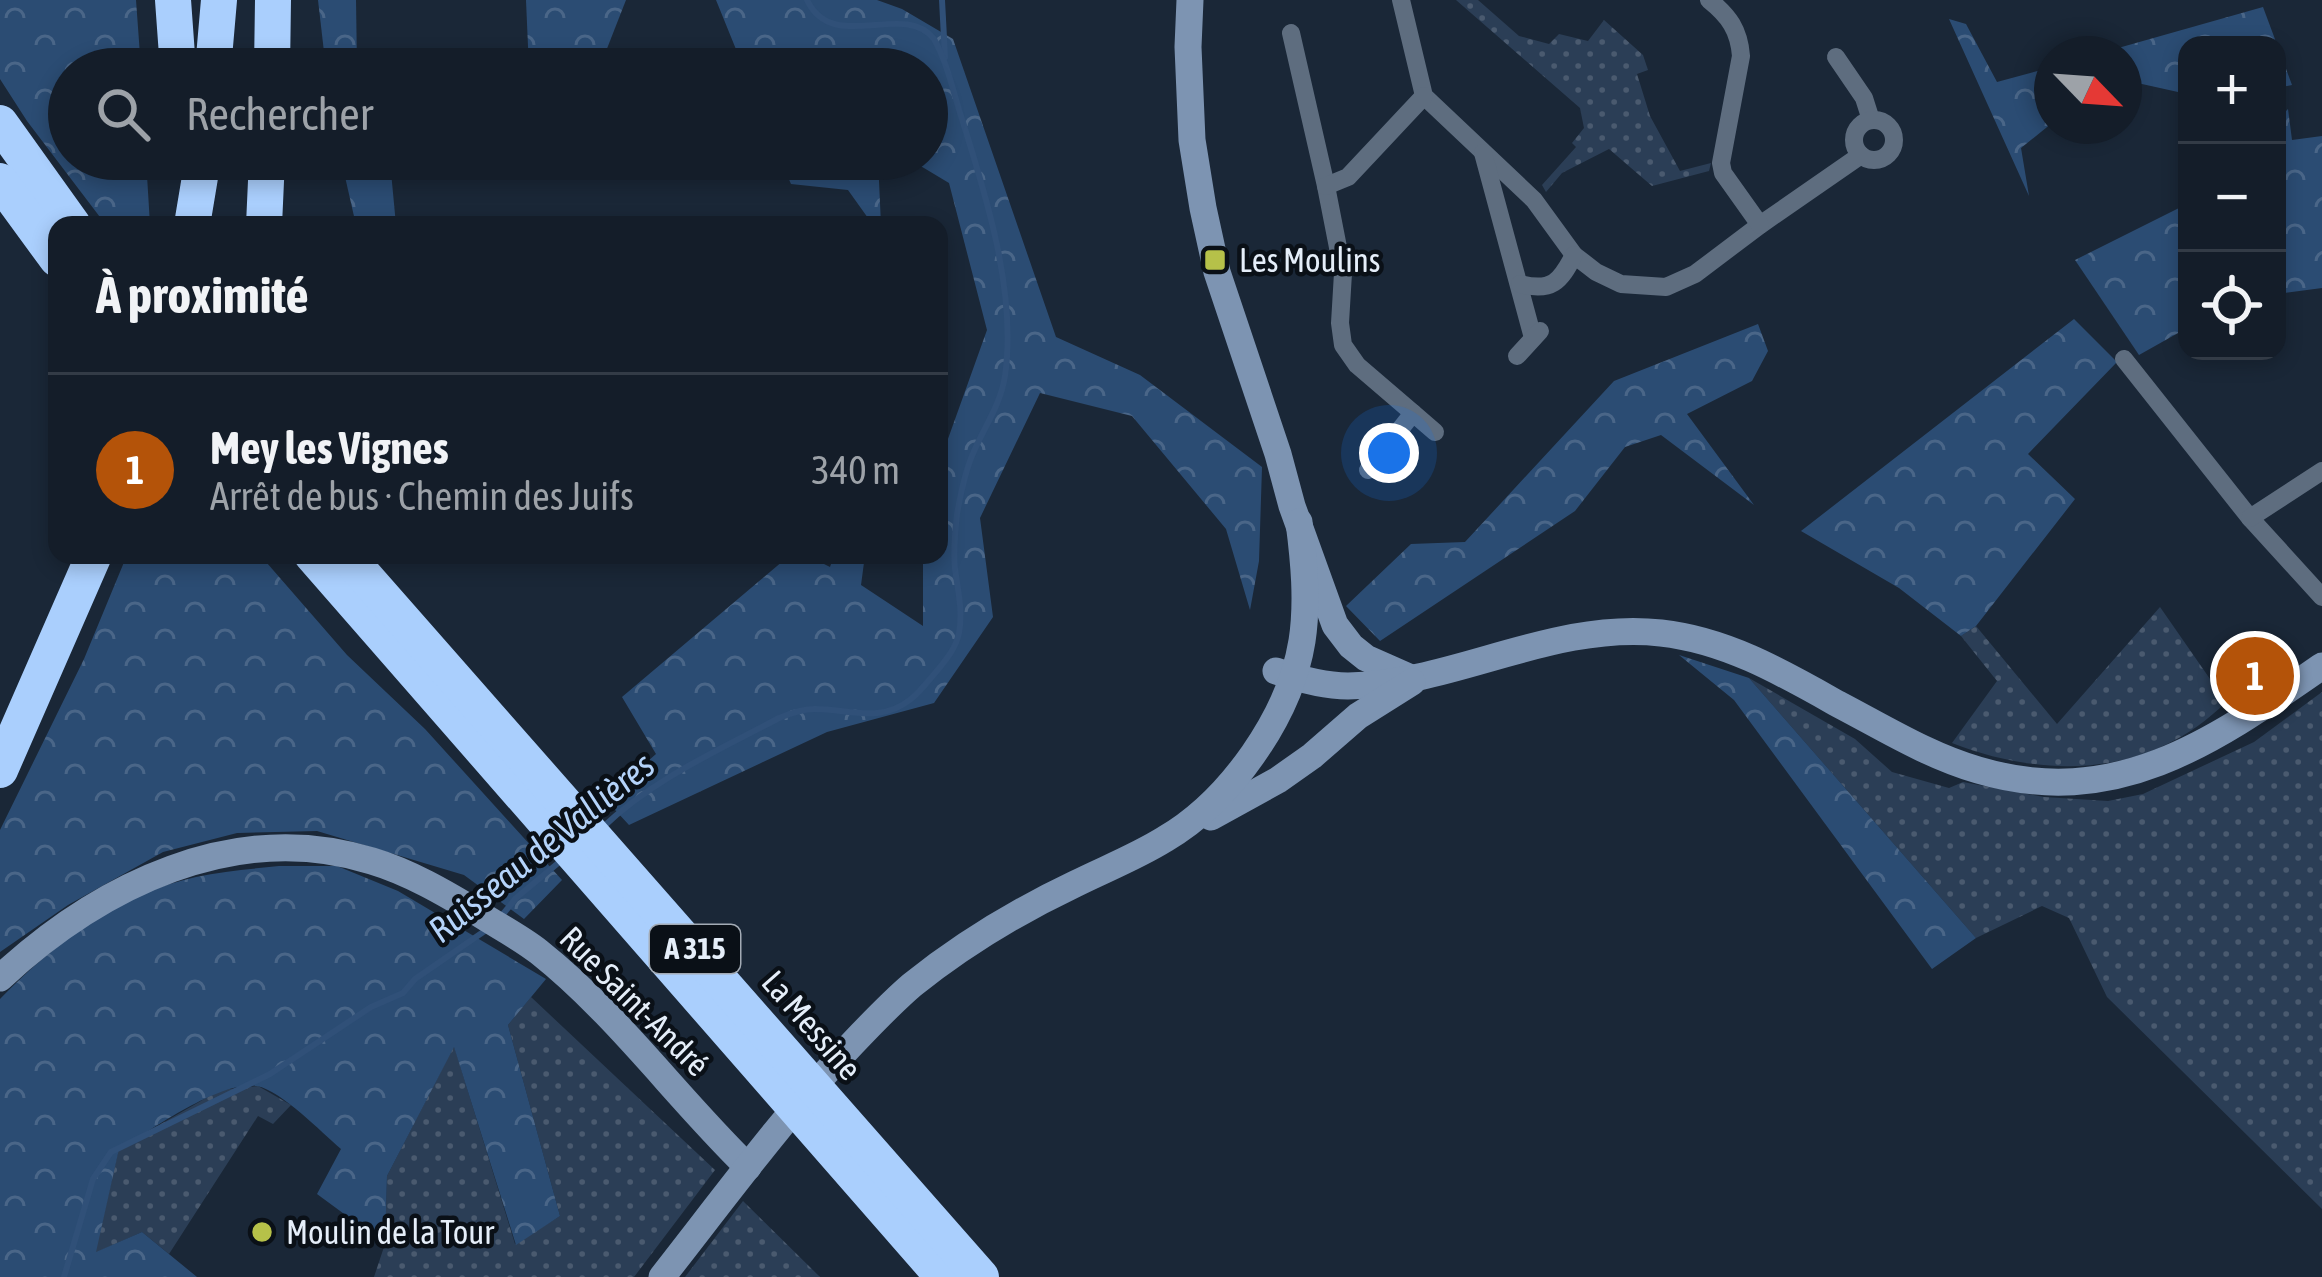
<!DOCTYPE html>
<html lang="fr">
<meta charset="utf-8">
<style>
:root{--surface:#141d29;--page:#1d2631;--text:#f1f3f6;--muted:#9da2a8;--line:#333b46;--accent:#b45309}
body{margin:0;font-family:"Asap Condensed",sans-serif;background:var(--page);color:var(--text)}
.controls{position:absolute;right:36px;top:36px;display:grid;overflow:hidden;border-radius:24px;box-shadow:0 6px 18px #0003}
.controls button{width:108px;height:108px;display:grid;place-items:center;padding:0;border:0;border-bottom:3px solid var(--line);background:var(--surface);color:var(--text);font:60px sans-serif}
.compass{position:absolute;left:2034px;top:36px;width:108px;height:108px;border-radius:50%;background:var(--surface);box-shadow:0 6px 18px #0003;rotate:115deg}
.you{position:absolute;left:1389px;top:453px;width:42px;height:42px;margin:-30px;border:9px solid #fff;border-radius:50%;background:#1a73e8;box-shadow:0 0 0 18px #1a73e833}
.badge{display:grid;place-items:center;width:78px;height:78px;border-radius:50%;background:var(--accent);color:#fff;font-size:39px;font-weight:700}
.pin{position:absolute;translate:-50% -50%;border:6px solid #fff;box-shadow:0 3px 12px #0006}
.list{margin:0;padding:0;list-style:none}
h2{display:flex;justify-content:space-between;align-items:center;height:156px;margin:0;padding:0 48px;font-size:51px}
h2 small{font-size:39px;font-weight:400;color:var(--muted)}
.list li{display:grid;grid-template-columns:78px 1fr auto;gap:36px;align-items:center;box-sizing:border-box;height:192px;padding:0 48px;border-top:3px solid var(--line)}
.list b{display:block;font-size:45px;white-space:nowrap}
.list p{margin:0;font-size:39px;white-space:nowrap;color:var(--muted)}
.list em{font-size:39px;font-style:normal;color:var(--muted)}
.icon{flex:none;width:66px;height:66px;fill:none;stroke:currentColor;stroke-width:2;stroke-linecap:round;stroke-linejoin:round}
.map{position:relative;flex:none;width:2322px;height:1277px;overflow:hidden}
.search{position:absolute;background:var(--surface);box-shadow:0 6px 18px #0003;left:48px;top:48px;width:900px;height:132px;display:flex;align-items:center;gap:30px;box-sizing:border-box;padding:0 42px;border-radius:66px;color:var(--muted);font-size:45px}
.panel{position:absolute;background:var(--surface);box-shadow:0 6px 18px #0003;left:48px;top:216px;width:900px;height:348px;border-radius:24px}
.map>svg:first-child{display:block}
.grass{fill:url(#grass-dots)}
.forest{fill:url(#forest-crowns)}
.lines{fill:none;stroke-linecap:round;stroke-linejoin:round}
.stream{stroke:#305078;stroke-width:6}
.street{stroke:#5e6d7f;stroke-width:18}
.secondary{stroke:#7d94b2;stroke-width:27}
.highway{stroke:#aacffd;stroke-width:36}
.poi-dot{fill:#b6c149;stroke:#0a1017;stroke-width:4.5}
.labels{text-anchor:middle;stroke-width:9;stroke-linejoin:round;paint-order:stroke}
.shield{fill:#0a1017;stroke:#a3abb5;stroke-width:3}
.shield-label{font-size:30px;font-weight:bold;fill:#e5eef9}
.poi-label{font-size:33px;fill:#e5eef9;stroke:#0a1017;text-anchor:start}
.street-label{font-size:33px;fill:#e5eef9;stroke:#0a1017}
.water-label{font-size:36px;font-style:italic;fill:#b4d3fa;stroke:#0a1017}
</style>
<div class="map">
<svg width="2322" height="1277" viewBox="0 0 2322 1277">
<defs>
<pattern id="grass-dots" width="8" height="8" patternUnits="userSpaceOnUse" patternTransform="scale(3)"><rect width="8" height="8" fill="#2b3e56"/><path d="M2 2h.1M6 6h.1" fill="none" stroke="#4a5a6f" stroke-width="1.8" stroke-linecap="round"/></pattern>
<pattern id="forest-crowns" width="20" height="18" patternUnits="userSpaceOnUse" patternTransform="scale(3)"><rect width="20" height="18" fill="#2b4c73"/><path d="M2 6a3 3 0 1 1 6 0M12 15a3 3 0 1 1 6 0" fill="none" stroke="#4a6688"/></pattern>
</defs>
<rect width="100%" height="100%" fill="#1a2737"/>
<g class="grass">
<polygon points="1456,0 1478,0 1519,36 1549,44 1559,34 1588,41 1604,20 1643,55 1648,70 1637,74 1650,116 1680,171 1711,163 1709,171 1652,186 1609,149 1562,173 1546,192 1542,185 1576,147 1572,143 1584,128 1580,108"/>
<path d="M2160,607L2226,702C2151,777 2047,780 1952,743L1997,681L1961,636L1976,626L2057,724Z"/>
<polygon points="1749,678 1855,739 1892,772 1949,788 1963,782 2044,797 2108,801 2143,794 2254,742 2322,692 2322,1209 2107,997 2069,918 2042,906 1976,938"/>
<polygon points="531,997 715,1170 634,1277 374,1277 385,1244 387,1176 454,1046 515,1244 560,1216 508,1025"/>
<polygon points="258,1086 291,1105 273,1124 258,1116 169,1254 142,1232 95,1253 119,1148 220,1090"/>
<polygon points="743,1201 820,1277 685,1277"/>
</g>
<g class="forest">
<polygon points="0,0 136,0 141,69 69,69 69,159 146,159 150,225 106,225 27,121 0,79"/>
<polygon points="318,0 356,0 357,69 326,69"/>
<polygon points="526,0 626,0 599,69 529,69"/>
<polygon points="716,0 877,0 902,9 953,39 1056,337 1140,375 1262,467 1259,561 1250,610 1226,529 1132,416 1040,393 980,518 993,617 934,703 827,732 629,825 605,799 656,754 622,697 790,555 806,555 830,567 834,555 865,555 861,585 923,626 923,555 939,555 939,464 987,330 949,183 909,159 927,159 927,69 744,69"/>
<polygon points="2263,7 2292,85 2277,88 2277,45 2187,45 2187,94 2124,80 2124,54 2097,54"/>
<polygon points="1949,19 1966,24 1997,82 2052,67 2052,123 2021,148 2029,196"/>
<polygon points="2288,109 2292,140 2322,136 2322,288 2277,294 2277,120"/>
<polygon points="341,159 385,159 391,172 396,225 356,225"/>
<polygon points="780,159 878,159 881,225 873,225 848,190 791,184"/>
<polygon points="2187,204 2187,328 2139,355 2075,260"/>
<polygon points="2074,319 2117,362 2028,454 2075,499 1976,626 1961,636 1899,588 1801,531"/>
<polygon points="1758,324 1768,351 1752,381 1687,414 1754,505 1661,435 1625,447 1575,511 1380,641 1346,606 1411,544 1465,542 1614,381"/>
<polygon points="127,555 260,555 347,655 425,729 562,880 524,919 464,875 317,831 237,833 163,852 68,905 0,952 0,830 84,659"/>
<polygon points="1679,655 1749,678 1976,938 1932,969 1734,700"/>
<path d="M279,866H337L398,891L546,979L508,1025L560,1216L516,1245L454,1047L387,1176L385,1244L317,1194L341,1149C321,1132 282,1091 257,1086C220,1080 152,1130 119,1149L96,1252L142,1232L197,1277H0V999C52,945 121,893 196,877C223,871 252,869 279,866Z"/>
</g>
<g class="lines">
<g class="stream">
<polyline points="942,0 945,57"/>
<path d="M602,828C653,779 717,751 779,718C791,713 802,709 815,709C849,709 880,724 911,699C921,691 928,681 936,672C946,660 956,648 959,633C963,612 958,590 955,569C953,550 955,532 957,514C960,497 964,477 970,461C981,431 1000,408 1005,376C1017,293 986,195 961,116C953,91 947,62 934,39C904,0 833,55 807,0"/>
<polyline points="499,919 516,898 563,859"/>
<polyline points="64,1277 93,1179 111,1152 270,1074 371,1007 403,993 415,979 489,928"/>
</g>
<g class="street">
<polyline points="1401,0 1424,96 1534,200 1574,255 1596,272 1621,284 1666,287 1695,274 1760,225 1861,155"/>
<path d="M1709,0C1729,16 1739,30 1741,56L1721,163L1723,173L1760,225"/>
<polyline points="1291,33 1326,186 1343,273 1340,323 1343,345 1357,365 1413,413"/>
<polyline points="1836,57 1864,98 1871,120"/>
<circle cx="1874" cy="140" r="20"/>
<polyline points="1483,153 1533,338"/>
<polyline points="1326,186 1348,177 1424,96"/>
<path d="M1520,284C1552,292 1560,282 1574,255"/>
<polyline points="1517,356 1540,331"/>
<polyline points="2124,359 2250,518 2322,597"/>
<polyline points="1368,470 1413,413 1435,432"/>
<polyline points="2250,518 2322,471"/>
</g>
<g class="secondary">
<polyline points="1190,0 1188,47 1192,140 1203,208 1217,272 1278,454 1292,506 1335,625 1351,646 1366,658 1409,677"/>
<path d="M1276,671C1299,679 1323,686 1348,686C1455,684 1552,621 1661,633C1726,640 1783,673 1838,704C1884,728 1929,756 1978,770C2116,811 2214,741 2322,666"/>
<polyline points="1211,817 1278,780 1312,756 1358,716 1412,682"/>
<path d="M0,978C99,886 235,818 372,861C409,872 445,893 478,913C498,926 520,937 539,952C617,1014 677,1098 748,1167"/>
<path d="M662,1277C724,1198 784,1116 853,1043C872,1023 891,1003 912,985C962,945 1016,912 1075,884C1105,869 1136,857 1165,839C1230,801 1290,716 1302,641C1308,602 1304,561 1299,522"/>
</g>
<g class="highway">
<polyline points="173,0 178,69"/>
<polyline points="213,69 219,0"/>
<polyline points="272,69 273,0"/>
<polyline points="0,123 73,225"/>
<polyline points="0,181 57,259"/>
<polyline points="192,225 203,159"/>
<polyline points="264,225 267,159"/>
<polyline points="312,555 943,1277"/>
<polyline points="346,555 981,1277"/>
<polyline points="0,770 94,555"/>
</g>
</g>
<g class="poi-dot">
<rect x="1203" y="248" width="24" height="24" rx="6"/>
<circle cx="262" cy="1232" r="12"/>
</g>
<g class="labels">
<rect class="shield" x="650" y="925" width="90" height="48" rx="9"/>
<g class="shield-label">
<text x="695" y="959">A 315</text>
</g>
<g class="poi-label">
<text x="1239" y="272">Les Moulins</text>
<text x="286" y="1244">Moulin de la Tour</text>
</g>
<g class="street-label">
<text transform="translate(635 1001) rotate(45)" y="12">Rue Saint-André</text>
<text transform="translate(812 1025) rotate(49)" y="12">La Messine</text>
</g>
<g class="water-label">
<text transform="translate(541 847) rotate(-39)" y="13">Ruisseau de Vallières</text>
</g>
</g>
</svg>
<div class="controls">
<button>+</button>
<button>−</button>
<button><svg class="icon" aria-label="locate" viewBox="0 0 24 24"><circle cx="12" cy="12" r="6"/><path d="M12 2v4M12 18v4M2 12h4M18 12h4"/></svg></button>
</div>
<svg class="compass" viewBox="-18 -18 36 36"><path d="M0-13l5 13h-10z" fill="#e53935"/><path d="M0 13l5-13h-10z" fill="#9da2a8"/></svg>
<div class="you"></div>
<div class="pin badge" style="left:2255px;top:676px">1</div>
<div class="search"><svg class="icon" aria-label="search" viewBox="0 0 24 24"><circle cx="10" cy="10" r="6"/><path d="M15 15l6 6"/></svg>Rechercher</div>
<section class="panel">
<h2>À proximité<small></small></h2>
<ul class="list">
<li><span class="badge">1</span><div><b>Mey les Vignes</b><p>Arrêt de bus · Chemin des Juifs</p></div><em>340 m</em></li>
</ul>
</section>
</div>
